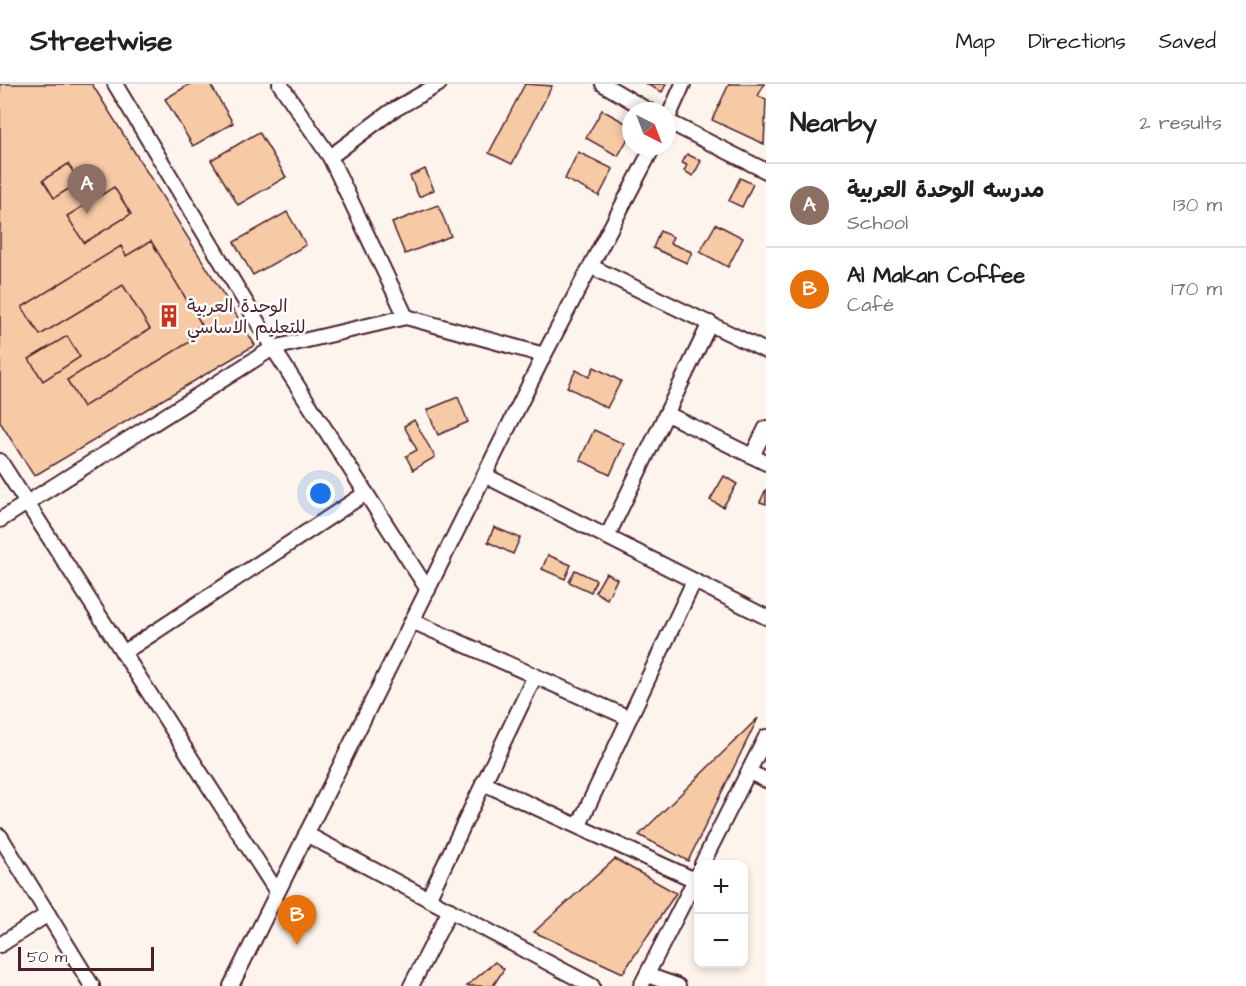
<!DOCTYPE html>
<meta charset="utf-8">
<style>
:root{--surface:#fff;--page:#f2f2f2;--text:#202124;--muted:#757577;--line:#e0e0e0;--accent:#0f766e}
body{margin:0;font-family:"Architects Daughter","Playpen Sans Arabic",sans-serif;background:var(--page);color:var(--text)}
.controls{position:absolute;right:18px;bottom:18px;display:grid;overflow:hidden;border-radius:12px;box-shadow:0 3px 9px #0003}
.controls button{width:54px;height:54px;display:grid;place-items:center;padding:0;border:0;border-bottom:2px solid var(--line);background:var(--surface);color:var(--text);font:30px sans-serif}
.compass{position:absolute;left:622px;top:18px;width:54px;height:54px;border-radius:50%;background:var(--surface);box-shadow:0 3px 9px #0003;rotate:138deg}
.scale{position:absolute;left:18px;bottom:15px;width:136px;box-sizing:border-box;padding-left:6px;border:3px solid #4a1f2b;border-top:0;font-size:16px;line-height:21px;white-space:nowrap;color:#4a1f2b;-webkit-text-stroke:4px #fff;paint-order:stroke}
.you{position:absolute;left:321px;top:410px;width:21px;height:21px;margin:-15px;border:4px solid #fff;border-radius:50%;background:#1a73e8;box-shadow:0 0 0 9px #1a73e833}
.badge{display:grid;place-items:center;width:39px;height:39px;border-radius:50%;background:var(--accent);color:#fff;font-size:20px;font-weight:700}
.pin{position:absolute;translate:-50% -50px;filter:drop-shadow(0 2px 3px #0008)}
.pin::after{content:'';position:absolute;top:32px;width:21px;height:18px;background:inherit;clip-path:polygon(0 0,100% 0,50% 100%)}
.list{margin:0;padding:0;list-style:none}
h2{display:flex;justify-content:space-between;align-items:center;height:78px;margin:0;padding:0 24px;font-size:26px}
h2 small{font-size:20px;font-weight:400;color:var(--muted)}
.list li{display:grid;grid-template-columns:39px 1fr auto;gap:18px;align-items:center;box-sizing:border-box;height:84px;padding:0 24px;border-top:2px solid var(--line)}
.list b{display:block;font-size:22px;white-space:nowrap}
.list p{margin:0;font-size:20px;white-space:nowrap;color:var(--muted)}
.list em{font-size:20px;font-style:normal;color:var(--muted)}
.map{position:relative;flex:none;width:766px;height:902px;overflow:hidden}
header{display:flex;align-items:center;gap:36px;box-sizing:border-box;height:84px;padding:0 30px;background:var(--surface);border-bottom:2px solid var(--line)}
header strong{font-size:28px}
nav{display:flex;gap:33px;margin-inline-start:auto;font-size:21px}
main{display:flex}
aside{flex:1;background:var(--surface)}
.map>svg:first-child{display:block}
.building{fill:#f7caa6;stroke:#4a1f2b;stroke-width:1.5}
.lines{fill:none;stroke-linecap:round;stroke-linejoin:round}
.street-casing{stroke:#4a1f2b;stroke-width:18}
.street{stroke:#fff;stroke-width:14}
.labels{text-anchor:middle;stroke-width:5;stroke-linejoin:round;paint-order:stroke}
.poi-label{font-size:18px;fill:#4a1f2b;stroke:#fff;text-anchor:start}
</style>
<header>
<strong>Streetwise</strong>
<nav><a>Map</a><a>Directions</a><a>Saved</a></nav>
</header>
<main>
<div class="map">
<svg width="766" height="902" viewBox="0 0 766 902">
<rect width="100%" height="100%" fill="#fdf4ed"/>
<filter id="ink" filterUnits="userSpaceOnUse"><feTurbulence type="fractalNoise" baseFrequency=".0167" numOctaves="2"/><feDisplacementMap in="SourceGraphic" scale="12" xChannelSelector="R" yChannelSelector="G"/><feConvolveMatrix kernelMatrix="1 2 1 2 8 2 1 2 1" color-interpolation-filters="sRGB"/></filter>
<g filter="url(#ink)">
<g class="building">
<polygon points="0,0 92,0 255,261 34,392 0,338"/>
<polygon points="190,0 210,0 233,39 193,62 165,15"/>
<polygon points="525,0 552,2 512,80 489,69"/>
<polygon points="646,0 666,0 662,8"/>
<polygon points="729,0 764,0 758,12 766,15 764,60 712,36"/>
<polygon points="602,26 631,42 631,49 618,72 586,54"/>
<polygon points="259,48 286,93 238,121 211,76"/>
<polygon points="578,68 613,85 599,112 565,95"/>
<polygon points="687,70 701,77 693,92 684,87 687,81 682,79"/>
<polygon points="68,80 80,98 54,114 43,96"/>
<polygon points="425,85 434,106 419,113 410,92"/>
<polygon points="740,94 753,100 742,123 729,117"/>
<polygon points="114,103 131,130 84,159 67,132"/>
<polygon points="438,121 451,152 405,170 392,139"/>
<polygon points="287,128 306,161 253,191 234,158"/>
<polygon points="716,140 743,154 728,183 700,168"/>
<polygon points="660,147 673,153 670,159 692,168 687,179 653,164"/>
<polygon points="151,157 202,241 187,250 191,257 83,323 67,296 150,245 123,201 40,251 22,223 121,162 126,172"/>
<polygon points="67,252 80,273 43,297 29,275"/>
<polygon points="594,283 621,297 607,324 567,303 576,286 589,293"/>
<polygon points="458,313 468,338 438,351 427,326"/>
<polygon points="414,336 435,373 413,386 406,372 417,366 404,342"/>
<polygon points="594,346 624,360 610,391 580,376"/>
<polygon points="724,392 737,400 723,423 710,416"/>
<polygon points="766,405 766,420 760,418"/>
<polygon points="494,443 520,454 513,470 488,458"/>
<polygon points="548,471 571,481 565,495 542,485"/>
<polygon points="575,486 596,496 591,508 569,498"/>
<polygon points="606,489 617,495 607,515 595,508"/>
<polygon points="758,634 688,777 639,751"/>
<polygon points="615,775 676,809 623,889 534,848"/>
<polygon points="495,878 504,885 493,902 467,902"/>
</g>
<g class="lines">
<g class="street-casing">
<g id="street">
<polyline points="280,0 330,73 406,233"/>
<polyline points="603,0 649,27"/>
<polyline points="667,36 683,0"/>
<polyline points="667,37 766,87"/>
<polyline points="330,73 390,28 439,0"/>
<polyline points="592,183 766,267"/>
<polyline points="667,330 766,379"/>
<polyline points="752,372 766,344"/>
<polyline points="0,377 277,808"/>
<polyline points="486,392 766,533"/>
<polyline points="0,436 273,264 115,0"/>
<polyline points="607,453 710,239"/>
<polyline points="428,506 273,264 406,233 544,271"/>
<polyline points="412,537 629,634"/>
<polyline points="123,569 366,409"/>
<polyline points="749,688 766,696"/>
<polyline points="483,699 695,796"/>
<polyline points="579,741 694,497"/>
<polyline points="306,750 592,902"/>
<polyline points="0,752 92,902"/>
<polyline points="702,780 766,653"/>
<polyline points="428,815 535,592"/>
<polyline points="0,861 48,830"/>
<polyline points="647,891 678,902"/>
<polyline points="231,902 544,271 653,63"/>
<polyline points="411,902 450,826"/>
<polyline points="641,902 698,790"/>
</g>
</g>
<use href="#street" class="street"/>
</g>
</g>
<defs>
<g id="building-bare" transform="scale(1.8)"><path d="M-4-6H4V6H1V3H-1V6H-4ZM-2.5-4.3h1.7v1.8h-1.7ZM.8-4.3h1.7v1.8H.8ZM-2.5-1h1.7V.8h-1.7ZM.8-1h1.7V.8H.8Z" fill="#c8321e" stroke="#fff" stroke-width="2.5" paint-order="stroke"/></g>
</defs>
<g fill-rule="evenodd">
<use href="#building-bare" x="169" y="232"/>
</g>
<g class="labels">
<g class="poi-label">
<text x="187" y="228">الوحدة العربية<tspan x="187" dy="21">للتعليم الاساسي</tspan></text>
</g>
</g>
</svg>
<div class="controls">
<button>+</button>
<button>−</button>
</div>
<svg class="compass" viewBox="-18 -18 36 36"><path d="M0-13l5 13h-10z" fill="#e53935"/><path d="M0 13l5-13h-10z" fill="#757577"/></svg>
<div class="scale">50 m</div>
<div class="you"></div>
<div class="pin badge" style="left:87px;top:130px;background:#8d6e63">A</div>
<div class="pin badge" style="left:297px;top:861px;background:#e8710a">B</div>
</div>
<aside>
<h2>Nearby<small>2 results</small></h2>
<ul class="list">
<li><span class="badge" style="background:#8d6e63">A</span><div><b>مدرسه الوحدة العربية</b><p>School</p></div><em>130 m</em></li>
<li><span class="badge" style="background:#e8710a">B</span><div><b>Al Makan Coffee</b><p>Café</p></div><em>170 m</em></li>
</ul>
</aside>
</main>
